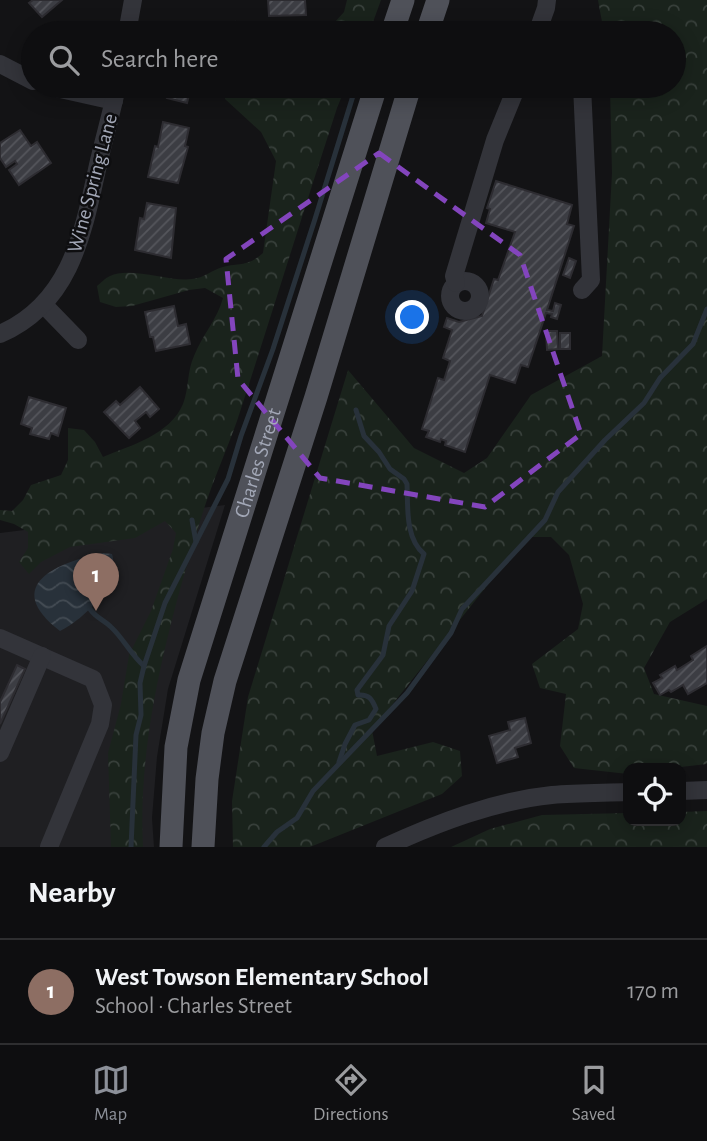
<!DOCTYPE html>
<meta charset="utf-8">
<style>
:root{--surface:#0e0e10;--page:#171719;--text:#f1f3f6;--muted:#9b9c9f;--line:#2e2e30;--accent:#8c9099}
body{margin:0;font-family:"Alegreya Sans",sans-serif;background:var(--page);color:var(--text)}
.controls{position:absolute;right:21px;bottom:21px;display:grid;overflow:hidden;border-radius:14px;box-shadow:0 4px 18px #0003}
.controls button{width:63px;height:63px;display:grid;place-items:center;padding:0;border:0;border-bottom:2px solid var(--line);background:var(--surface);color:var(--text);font:35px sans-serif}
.you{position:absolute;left:413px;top:318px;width:24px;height:24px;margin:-18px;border:5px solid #fff;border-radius:50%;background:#1a73e8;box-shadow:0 0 0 10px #1a73e833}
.badge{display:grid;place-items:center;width:46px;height:46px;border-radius:50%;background:var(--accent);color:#fff;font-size:23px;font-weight:700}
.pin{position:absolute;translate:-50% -58px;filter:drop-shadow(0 2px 4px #0008)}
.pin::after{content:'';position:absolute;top:37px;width:24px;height:21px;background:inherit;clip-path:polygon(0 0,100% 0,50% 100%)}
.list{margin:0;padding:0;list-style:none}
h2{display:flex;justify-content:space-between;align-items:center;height:91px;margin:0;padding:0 28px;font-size:30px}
h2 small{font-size:23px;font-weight:400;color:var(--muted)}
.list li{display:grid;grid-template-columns:46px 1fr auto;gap:21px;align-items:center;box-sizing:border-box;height:105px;padding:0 28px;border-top:2px solid var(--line)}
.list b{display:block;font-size:26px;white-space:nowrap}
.list p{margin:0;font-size:23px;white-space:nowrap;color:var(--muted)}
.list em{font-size:23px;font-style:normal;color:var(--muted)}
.icon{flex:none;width:38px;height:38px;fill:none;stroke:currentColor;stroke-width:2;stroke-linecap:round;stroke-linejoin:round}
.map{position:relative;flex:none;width:707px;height:847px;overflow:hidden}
.search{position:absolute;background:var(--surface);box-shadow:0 4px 18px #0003;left:21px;right:21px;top:21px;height:77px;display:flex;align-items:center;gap:18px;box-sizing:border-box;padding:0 24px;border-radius:38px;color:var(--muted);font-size:26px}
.sheet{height:196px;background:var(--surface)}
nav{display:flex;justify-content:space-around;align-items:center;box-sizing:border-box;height:98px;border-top:2px solid var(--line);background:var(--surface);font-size:19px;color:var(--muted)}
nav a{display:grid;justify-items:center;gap:4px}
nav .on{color:var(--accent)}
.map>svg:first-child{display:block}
.built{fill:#1f1f22}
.forest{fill:url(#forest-crowns)}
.water{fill:url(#water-waves)}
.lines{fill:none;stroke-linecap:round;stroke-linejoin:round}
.stream{stroke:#28313a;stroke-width:5}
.building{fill:url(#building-hatch);stroke:#2d2c31;stroke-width:2}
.minor{stroke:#33343a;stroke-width:18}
.major{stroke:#4f5159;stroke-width:23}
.marked{fill:none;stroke:#8345bd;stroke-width:5;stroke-dasharray:14 9;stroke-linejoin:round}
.labels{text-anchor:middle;stroke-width:5;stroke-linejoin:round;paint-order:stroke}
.street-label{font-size:21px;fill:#a3a8b7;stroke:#0e0e10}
</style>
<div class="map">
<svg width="707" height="847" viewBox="0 0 707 847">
<defs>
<pattern id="forest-crowns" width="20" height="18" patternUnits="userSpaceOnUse" patternTransform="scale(1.75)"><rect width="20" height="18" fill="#1a231c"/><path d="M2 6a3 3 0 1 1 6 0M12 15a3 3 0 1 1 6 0" fill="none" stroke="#38403b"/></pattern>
<pattern id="water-waves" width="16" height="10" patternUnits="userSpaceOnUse" patternTransform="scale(1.75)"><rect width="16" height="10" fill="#28313a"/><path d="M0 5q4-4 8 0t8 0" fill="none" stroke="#444c54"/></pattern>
<pattern id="building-hatch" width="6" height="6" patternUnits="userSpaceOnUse" patternTransform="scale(1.75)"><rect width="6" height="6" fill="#3c3d43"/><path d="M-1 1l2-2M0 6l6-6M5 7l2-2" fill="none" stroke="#55565c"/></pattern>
</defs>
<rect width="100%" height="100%" fill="#131315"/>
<polygon class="built" points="225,505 168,689 157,757 152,818 154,847 0,847 0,533"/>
<g class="forest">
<polygon points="347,0 381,0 369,33 325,33 344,12"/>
<polygon points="598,0 707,0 707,599 670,622 644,668 654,694 707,706 707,764 672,768 628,768 628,774 574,768 560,746 566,694 540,688 532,664 578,629 583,604 569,555 551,537 526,537 372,730 377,756 433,742 460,751 462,776 442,794 310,847 233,847 232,801 248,697 348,370 414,448 464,473 487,458 531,395 602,356 612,173 610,86 674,86 674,33 604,33"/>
<path d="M225,86H346L337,108C303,212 271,317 237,421C226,452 212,483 202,515C170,619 137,738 143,847H111L108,753L121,704L129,655L151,611L173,549L176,533L165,521L135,538L70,547L41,562L29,574L19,562L28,548V532L14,524L0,520V510L12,511L23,500L31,485L61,475L68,460V428L84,430L95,442L103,457C131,445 170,435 183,404C189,389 187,371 194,356C202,335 217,320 223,298L205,288L189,290L132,306L116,307L100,302L97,286C101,283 105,278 110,276C130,266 169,282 192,279C204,278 212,270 223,267C242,262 247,267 263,253L276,161L261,132L225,99Z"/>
<polygon points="707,811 707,847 451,847 490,829 542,815 628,813 628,821 681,821 681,812"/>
</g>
<path class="water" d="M104,553L112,554C121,584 84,619 60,631C0,585 58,562 104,553Z"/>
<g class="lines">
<g class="stream">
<polyline points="372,33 375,26"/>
<polyline points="192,520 196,542"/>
<path d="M90,609C96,618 104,620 111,627C124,639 131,655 144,666"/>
<path d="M339,762L345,744L355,725L369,720L376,709C372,699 369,694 358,695L357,690L383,655L389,626L412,591L424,554C405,538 408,507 407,484L404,479L390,469L379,452L364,436L356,410"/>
<polyline points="131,847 136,735 141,715 140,683 144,666 165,603 228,479 241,436 273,349 315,219 356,86"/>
<polyline points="264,847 277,832 297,818 313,791 407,693 451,633 462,609 545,520 558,492 605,440 644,403 660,378 693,344 707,309"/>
</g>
</g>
<g class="building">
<polygon points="33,0 62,0 42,17 29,3"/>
<polygon points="268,0 305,0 306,15 269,16"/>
<polygon points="236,22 253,26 251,33 233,33"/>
<polygon points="170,86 208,86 206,91 191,87 187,103 167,98"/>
<polygon points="163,122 189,128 185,146 188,147 178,183 148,177 155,146 158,147"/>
<polygon points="20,130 31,146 37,142 51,163 19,185 9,170 17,164 15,161 6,167 0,158 0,143"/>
<polygon points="496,181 572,205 567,224 574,226 547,310 553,311 555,303 561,305 557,319 551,317 552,314 546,313 528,367 521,365 515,383 490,375 465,452 445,445 446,441 441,439 440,442 426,437 429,431 422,429 438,378 444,380 450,361 443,358 452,330 444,327 447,318 459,322 482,316 494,279 498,280 515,232 486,223 490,209 487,208"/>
<polygon points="147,203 176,208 171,258 135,250 140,218 144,219"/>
<polygon points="569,258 576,261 570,278 563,275"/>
<polygon points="174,306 178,326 186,324 190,344 156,351 153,337 150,337 145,312"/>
<polygon points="546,331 557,331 558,349 547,350"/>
<rect x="560" y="333" width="10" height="16"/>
<polygon points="140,387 159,409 150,417 146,412 135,421 140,428 129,438 104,412 116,401 120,405"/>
<polygon points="29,397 66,408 58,436 51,433 49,439 30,434 32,428 21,424"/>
<polygon points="707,646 707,683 688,694 683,685 671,692 669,690 660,695 653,683 662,678 660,675 675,666 677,670 693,660 691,656"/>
<polygon points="17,665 25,669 0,724 0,702"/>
<polygon points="525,718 531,743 515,748 518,757 497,763 489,736 510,730 508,722"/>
</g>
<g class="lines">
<g class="minor">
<polyline points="127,33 133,0"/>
<polyline points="537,33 546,8 547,0"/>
<polyline points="0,64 33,81"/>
<polyline points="47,86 114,101"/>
<polyline points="582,86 591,280 582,290"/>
<circle cx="465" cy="296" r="15"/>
<polyline points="456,283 454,276 495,140 517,86"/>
<polyline points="44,305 78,340"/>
<path d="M0,334C71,303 83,233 98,165C104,138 112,112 117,86"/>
<polyline points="0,638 93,679 103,705 100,724 49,847"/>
<polyline points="0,753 42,656"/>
<polyline points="681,791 707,790"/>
<path d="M385,847C437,823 494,801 552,795C577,793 603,793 628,792"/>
</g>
<g class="major">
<polyline points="392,33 403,0"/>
<polyline points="427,33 438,0"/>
<path id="s1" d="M171,847L176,747L189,680L376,86"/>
<polyline points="203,847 207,779 213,733 225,681 316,397 410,86"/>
</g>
</g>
<path class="marked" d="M379,153L520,255L581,434L485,507L320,478L238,379L226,259Z"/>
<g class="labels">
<g class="street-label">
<text transform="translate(92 183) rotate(-75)" y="7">Wine Spring Lane</text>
<text dy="7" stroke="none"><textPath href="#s1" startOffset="396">Charles Street</textPath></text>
</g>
</g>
</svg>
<div class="controls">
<button><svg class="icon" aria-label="locate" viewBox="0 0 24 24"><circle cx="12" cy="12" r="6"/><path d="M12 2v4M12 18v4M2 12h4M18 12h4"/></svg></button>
</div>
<div class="you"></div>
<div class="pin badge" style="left:96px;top:611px;background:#8d6e63">1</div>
<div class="search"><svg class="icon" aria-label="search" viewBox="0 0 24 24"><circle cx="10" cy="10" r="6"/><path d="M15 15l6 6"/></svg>Search here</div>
</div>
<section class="sheet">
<h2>Nearby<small></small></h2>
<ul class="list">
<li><span class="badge" style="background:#8d6e63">1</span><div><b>West Towson Elementary School</b><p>School · Charles Street</p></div><em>170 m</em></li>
</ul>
</section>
<nav>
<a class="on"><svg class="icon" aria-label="map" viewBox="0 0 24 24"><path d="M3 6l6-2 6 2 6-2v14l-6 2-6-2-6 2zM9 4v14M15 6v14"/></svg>Map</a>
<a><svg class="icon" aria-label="directions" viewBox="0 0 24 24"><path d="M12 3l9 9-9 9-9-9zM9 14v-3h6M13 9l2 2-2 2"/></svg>Directions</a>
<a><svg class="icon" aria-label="saved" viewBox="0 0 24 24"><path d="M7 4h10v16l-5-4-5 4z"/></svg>Saved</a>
</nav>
